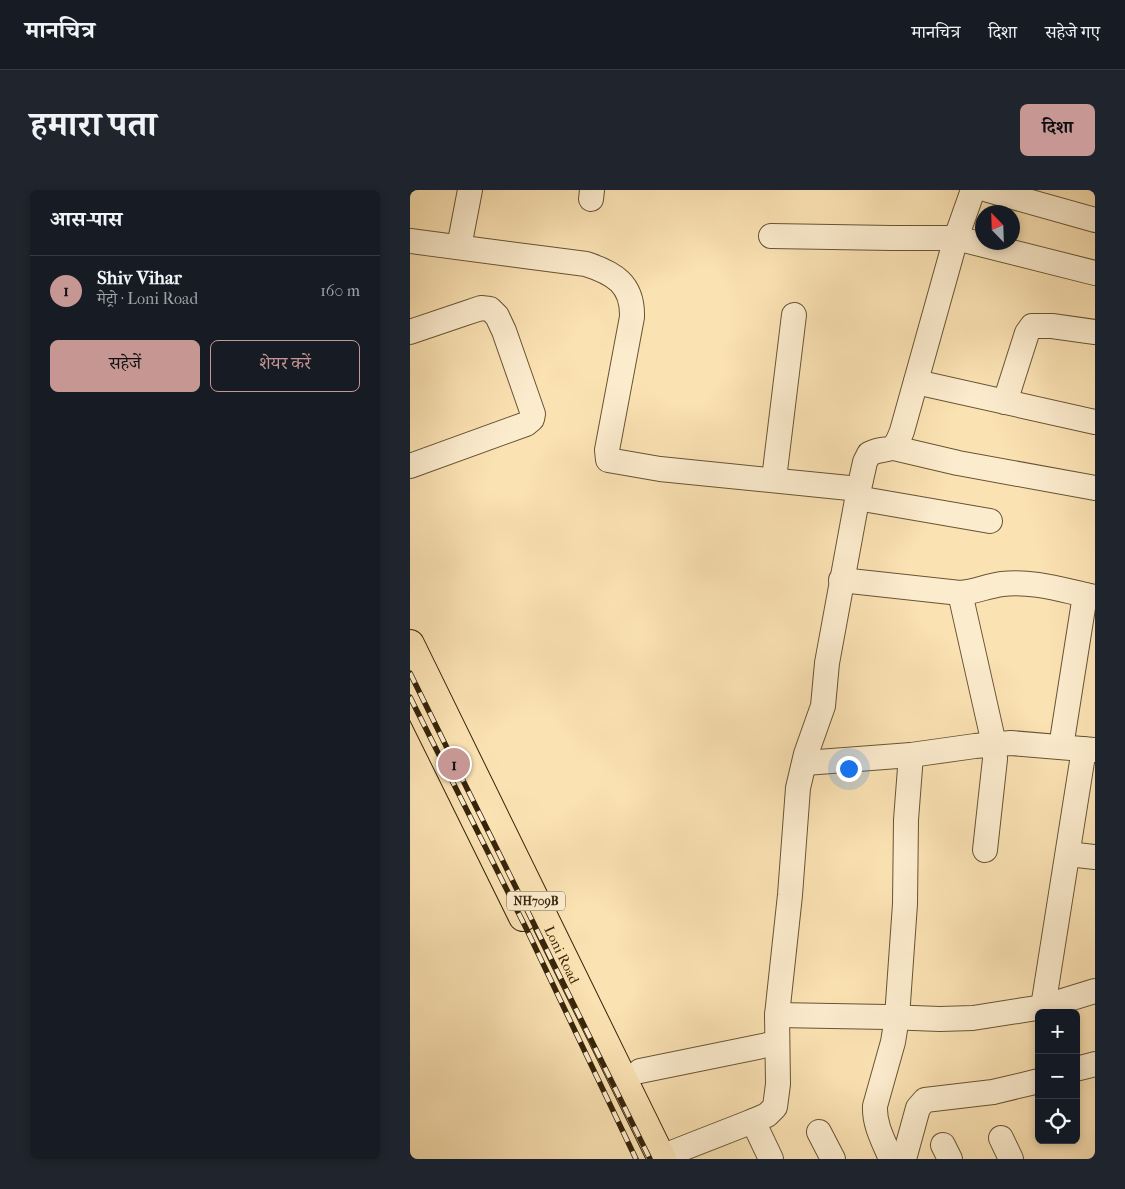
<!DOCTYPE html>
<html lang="hi">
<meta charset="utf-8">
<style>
:root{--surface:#171b24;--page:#20242c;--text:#f1f3f6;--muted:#9ea1a6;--line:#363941;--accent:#c59692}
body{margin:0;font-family:"IM FELL French Canon","Noto Serif Devanagari",serif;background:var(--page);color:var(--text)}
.controls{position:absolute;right:15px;bottom:15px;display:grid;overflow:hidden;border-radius:8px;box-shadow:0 2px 8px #0003}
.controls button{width:45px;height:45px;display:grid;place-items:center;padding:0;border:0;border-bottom:1px solid var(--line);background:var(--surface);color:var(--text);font:25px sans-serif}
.compass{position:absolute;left:565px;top:15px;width:45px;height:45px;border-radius:50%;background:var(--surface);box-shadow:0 2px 8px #0003;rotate:337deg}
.you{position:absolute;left:438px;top:578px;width:18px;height:18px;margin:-12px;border:4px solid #fff;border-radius:50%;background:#1a73e8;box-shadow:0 0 0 8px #1a73e833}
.badge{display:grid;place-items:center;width:32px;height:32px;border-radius:50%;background:var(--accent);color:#111;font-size:16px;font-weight:700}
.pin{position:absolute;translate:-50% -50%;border:2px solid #fff;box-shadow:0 1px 5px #0006}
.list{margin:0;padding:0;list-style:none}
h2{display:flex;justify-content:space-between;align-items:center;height:65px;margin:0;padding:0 20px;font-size:21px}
h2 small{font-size:16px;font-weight:400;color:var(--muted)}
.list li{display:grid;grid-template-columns:32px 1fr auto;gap:15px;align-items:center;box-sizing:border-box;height:70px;padding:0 20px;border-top:1px solid var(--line)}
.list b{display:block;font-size:19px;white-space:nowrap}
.list p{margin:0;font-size:16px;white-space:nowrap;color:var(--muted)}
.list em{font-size:16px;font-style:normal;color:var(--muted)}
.actions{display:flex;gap:10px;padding:15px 20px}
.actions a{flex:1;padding:11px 0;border:1px solid var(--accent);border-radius:8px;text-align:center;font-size:18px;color:var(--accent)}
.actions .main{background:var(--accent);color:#111}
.icon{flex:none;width:28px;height:28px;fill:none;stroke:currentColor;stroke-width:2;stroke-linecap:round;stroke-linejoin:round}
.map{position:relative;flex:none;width:685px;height:969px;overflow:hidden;border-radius:8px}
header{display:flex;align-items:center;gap:30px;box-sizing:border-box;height:70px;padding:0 25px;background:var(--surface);border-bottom:1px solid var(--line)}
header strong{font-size:24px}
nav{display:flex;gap:28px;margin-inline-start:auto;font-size:18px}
.intro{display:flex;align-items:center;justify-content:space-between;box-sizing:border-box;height:120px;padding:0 30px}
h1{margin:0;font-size:35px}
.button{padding:12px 22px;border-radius:8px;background:var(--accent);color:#111;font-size:18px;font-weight:700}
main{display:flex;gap:30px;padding:0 30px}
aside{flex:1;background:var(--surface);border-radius:8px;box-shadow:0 2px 8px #0003}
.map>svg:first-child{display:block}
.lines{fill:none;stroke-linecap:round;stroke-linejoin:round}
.minor-casing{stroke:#675434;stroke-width:26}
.highway-casing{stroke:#36240a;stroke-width:30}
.minor{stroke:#fcecce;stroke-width:24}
.highway{stroke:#fbe2b3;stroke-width:28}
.rail-casing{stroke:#36240a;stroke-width:5.5}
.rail{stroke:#fcecce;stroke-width:4;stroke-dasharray:11;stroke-linecap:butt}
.labels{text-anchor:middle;stroke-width:4.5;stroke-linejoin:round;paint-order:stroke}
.shield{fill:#fcecce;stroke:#716045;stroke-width:1}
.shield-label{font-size:12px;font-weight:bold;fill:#36240a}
.street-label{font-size:14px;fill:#36240a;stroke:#fcecce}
</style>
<header>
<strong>मानचित्र</strong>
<nav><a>मानचित्र</a><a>दिशा</a><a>सहेजे गए</a></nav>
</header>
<div class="intro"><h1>हमारा पता</h1><a class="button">दिशा</a></div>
<main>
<aside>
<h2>आस-पास<small></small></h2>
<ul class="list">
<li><span class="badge">1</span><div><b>Shiv Vihar</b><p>मेट्रो · Loni Road</p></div><em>160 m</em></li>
</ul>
<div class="actions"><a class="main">सहेजें</a><a>शेयर करें</a></div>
</aside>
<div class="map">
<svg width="685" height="969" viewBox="0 0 685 969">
<rect width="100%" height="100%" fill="#fbe2b3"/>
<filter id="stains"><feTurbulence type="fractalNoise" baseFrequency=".004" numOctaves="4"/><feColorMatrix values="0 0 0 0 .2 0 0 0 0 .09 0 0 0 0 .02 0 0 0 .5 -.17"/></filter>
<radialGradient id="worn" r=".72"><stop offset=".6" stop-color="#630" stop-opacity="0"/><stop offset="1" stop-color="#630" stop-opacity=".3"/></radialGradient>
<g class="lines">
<g class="minor-casing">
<g id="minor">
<polyline points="578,0 685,30"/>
<polyline points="181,9 182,0"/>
<polyline points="361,46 482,48 546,48 685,83"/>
<path d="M0,51L176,74C204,83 223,94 222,127L197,260L198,270L250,279L449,299"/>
<polyline points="49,57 60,0"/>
<polyline points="0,142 56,123 71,118 80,119 87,126 94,141 123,224 122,229 116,234 0,276"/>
<polyline points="506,192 685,232"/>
<polyline points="595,212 617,143 622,136 642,136 685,142"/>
<polyline points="484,258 548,273 685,298"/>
<polyline points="364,289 384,125"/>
<polyline points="447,308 580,331"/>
<polyline points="431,390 550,403"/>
<polyline points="651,557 675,405"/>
<polyline points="395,573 501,565 565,556 601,553 685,560"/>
<path d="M575,660L585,569L584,554L550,403C565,402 577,396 592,394C623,390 655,401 685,407"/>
<polyline points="658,664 685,667"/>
<polyline points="633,817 674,559"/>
<polyline points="367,825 477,827 530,829 563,828 633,817 685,801"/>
<polyline points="666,879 685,874"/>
<polyline points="230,881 367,853"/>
<polyline points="343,931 361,969"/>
<polyline points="409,942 423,969"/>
<polyline points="591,948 601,969"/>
<polyline points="533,955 540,969"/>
<path d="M251,967L343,931L357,925L365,917L368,894L367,825L380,705L388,598L396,564L413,516L417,473L449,299L455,272L459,264C479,254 482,268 492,241L546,48L563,0"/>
<path d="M481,969C474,952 464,935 465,916L483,852L487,827L495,714L496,630L501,565"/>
<polyline points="494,969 508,918 515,910 583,902 629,891"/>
</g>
</g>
<g class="highway-casing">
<g id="highway">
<path id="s1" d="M0,454L252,969"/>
<polyline points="0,498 113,727"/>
</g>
</g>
<use href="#minor" class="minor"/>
<use href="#highway" class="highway"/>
<g class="rail-casing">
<g id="rail">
<polyline points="0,483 240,969"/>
<polyline points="0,507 116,738 226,969"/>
</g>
</g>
<use href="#rail" class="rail"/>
</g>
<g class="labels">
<rect class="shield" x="97" y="701.5" width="58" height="19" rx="4"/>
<g class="shield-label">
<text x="126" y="715">NH709B</text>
</g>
<g class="street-label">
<text dy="5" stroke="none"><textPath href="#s1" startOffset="346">Loni Road</textPath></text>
</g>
</g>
<rect width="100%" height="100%" filter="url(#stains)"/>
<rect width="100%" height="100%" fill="url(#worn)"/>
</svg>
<div class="controls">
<button>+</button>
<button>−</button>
<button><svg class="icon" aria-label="locate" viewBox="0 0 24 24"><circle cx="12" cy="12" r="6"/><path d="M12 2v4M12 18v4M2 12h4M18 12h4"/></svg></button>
</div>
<svg class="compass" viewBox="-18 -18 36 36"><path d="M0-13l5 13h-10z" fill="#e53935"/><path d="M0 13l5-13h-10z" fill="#9ea1a6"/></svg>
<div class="you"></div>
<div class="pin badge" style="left:44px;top:574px">1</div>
</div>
</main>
